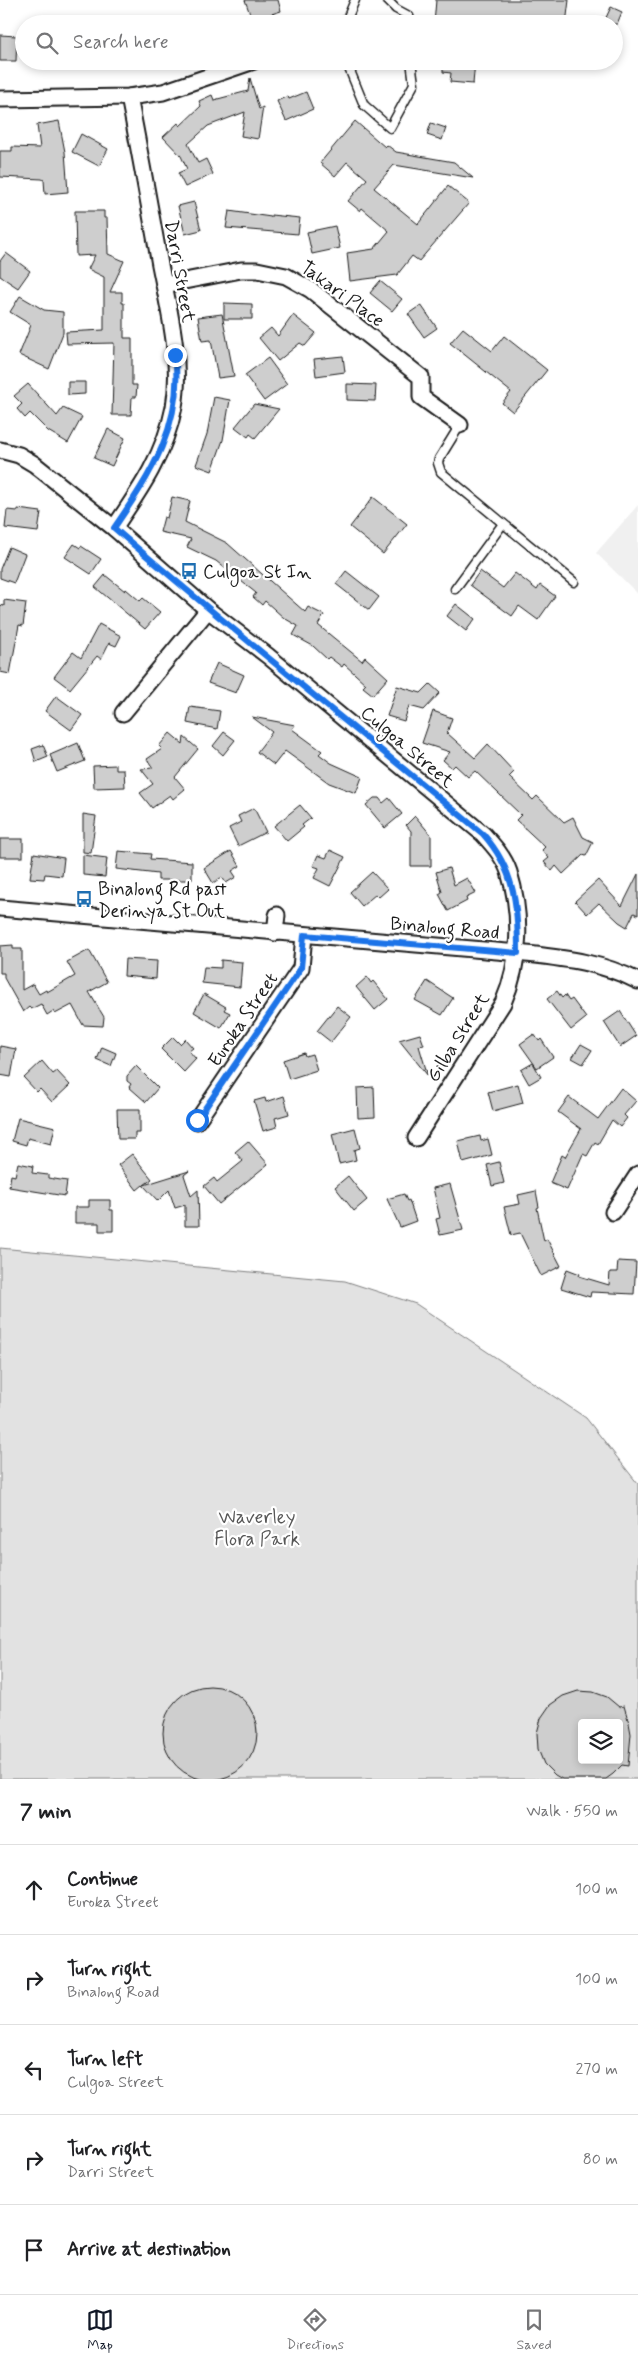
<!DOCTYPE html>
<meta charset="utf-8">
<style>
:root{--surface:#fff;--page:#f2f2f2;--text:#202124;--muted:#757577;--line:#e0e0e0;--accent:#111827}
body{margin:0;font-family:Mynerve,sans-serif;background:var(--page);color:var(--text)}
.controls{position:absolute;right:15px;bottom:15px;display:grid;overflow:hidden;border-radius:5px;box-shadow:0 2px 8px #0003}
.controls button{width:45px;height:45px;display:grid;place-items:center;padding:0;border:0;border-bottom:1px solid var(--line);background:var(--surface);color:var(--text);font:25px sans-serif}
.stop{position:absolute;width:15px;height:15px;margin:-11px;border:4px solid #1a73e8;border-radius:50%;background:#fff}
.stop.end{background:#1a73e8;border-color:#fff;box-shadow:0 1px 5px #0008}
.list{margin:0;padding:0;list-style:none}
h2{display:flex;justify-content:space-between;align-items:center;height:65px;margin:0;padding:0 20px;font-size:21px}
h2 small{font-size:16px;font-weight:400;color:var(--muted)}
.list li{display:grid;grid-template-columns:32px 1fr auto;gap:15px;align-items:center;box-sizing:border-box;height:90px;padding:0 20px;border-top:1px solid var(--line)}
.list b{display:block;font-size:19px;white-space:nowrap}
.list p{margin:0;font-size:16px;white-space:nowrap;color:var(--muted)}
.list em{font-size:16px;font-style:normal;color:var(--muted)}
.icon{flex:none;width:28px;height:28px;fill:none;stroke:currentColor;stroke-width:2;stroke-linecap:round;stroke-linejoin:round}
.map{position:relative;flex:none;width:638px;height:1779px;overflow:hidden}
.search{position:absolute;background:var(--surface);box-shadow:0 2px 8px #0003;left:15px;right:15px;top:15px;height:55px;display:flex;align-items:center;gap:12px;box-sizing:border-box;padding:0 18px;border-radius:28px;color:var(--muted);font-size:19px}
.sheet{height:515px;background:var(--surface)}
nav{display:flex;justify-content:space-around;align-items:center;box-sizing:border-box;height:70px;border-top:1px solid var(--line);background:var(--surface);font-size:14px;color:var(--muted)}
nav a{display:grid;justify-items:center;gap:2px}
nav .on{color:var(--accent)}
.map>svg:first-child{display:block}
.built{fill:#f0f0f0}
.green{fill:#e2e2e2;stroke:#7f7f7f;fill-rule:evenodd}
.building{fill:#cecece;stroke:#1c1c1c;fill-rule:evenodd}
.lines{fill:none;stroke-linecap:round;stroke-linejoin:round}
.lane-casing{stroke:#1c1c1c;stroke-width:11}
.street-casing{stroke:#1c1c1c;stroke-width:19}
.lane{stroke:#fff;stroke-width:8}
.street{stroke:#fff;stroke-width:15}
.route{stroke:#1a73e8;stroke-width:6}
.labels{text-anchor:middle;stroke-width:4.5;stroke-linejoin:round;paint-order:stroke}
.street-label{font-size:19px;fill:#1c1c1c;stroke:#fff}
.poi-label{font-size:19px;fill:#1c1c1c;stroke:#fff;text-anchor:start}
.park-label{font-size:19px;fill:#575757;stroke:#fff}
</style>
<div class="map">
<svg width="638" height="1779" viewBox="0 0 638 1779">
<rect width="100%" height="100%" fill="#fff"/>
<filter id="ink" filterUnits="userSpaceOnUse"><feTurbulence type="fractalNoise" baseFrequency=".02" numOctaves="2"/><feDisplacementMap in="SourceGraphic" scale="10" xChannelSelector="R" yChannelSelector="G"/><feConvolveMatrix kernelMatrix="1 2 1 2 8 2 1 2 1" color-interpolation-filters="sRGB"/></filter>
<g filter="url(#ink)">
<polygon class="built" points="638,505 638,594 596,553"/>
<path class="green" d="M0,1248L345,1281L416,1304L586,1418L638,1484V1779H0ZM582,1723H619V1760H582Z"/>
<g class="building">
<polygon points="245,0 278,0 281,11 259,18 258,15 251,17"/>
<polygon points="436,0 569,0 566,24 434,24"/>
<polygon points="611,7 622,12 617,24 603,24"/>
<polygon points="0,35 17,36 16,61 0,61"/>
<polygon points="443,61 475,61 473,84 450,82 451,73 443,72"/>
<polygon points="250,78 259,109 263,107 258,139 241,136 245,112 208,126 188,144 198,163 206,159 213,174 185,187 178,173 187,169 181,156 163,137 178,123 180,126 201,106 199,101 212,95 214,100 248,91"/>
<polygon points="306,92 313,109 286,121 277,101 288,96 289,99"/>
<polygon points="59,121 65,152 68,192 45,194 44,180 42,179 0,177 0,151 12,151 12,147 40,148 37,125"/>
<polygon points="355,121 385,147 387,145 396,152 454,162 473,178 394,165 374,188 418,224 448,186 469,203 419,261 412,256 397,275 350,281 347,253 374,249 389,231 362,208 360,211 348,201 367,179 347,162 335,176 320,163"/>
<polygon points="431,123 446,128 442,140 427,135"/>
<polygon points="81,134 108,149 99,166 72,152"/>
<polygon points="194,202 201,230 185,234 178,206"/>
<polygon points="75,211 104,211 104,218 107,218 108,254 124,261 110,292 122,292 122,303 124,303 124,338 132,338 132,385 137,385 136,397 132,397 131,415 112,415 114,343 67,344 66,332 104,330 104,277 88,269 95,255 76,256"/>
<polygon points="229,211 271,217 271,215 300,218 298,234 226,228"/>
<polygon points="335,226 340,248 312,254 307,232"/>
<polygon points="6,253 30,271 18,288 0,276 0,261"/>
<polygon points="380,281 402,299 392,311 370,293"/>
<polygon points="20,296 44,310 63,312 63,333 49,369 19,355 31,325 10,312"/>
<polygon points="224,303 252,304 252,319 224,319"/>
<polygon points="421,305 437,328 424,337 408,314"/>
<polygon points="222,314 234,376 218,378 211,340 202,341 198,317"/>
<polygon points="293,315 316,333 305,346 300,343 278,361 259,338 271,328 278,336"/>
<polygon points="463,328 492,351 504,336 547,370 513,412 502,403 511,392 450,343"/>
<polygon points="343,356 345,372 316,376 314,359"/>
<polygon points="268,358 287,384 264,401 245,375"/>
<polygon points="68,382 85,382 85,394 68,395"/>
<polygon points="28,384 57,416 63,408 82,417 68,443 48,431 30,413 25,418 17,409 22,404 14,396"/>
<polygon points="347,384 376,385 375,401 347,400"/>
<polygon points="214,397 230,400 223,440 212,471 196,465 207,434"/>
<polygon points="254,404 279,409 255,438 250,434 248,437 235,427"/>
<polygon points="108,429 125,438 112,466 94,458"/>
<polygon points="172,497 190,501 185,522 227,543 305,612 308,607 324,615 318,625 362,661 365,657 388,678 373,695 363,687 366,684 344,664 342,667 329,657 327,659 313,646 293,635 298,626 284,618 265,601 262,605 253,597 256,593 216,561 187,547 191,539 160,532 164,517 167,518"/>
<polygon points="373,497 407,524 383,554 350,527"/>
<polygon points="18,509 41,512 38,532 5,528 7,510 18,511"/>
<polygon points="74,544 80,548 81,546 101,559 91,574 65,557"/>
<polygon points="9,547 25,554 14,583 0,578 0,569"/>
<polygon points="346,571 379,597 369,610 336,584"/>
<polygon points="480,571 503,588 515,573 537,590 540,585 555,596 538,620 519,606 512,616 470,585"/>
<polygon points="105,575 125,591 126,589 140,601 143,598 160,612 145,629 95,587"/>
<polygon points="4,600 26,603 23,626 19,625 10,674 0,672 0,605 4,606"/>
<polygon points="456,604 475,619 466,631 447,616"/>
<polygon points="99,624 121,636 116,646 109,643 101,659 97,656 70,689 54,677 73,652 81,658"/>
<polygon points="217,663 244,675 236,693 208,683"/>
<polygon points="430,684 440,693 424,710 409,706 404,721 387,716 397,686 421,693"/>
<polygon points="56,696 82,715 71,730 45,711"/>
<polygon points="190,707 220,711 217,729 187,723"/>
<polygon points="433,711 452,718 447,733 475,758 488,744 514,772 509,777 533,800 537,796 564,822 573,817 583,837 593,842 586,856 583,855 563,874 556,866 552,871 544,862 549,858 542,850 545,847 516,820 521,815 475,771 468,777 455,765 452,768 443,760 450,752 422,743"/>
<polygon points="252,717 295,725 292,729 322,751 319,754 331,763 362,777 356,793 329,783 285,751 274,765 257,752 272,732"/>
<polygon points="224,732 235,740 223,755 213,746"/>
<polygon points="170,733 183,744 184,737 198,749 175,777 185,789 173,799 170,795 152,808 140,793 153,784 141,769 153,768 147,759 162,749 159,746"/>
<polygon points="78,743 85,761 57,772 50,755"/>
<polygon points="43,745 48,757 36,762 32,749"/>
<polygon points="116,765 116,770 124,770 125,787 94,788 93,766"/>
<polygon points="374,798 379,798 383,803 389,798 402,814 385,828 366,805"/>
<polygon points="300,805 311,818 302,825 304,827 287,841 274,826"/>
<polygon points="254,808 266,832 238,846 229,828 241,822 238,816"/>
<polygon points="83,814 96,816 91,853 83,852"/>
<polygon points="415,816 431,835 431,866 411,866 411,831 406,825"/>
<rect x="0" y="839" width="23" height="18"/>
<polygon points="330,850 345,857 330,886 314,878 319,868 313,866 318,855 326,858"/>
<polygon points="118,851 151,854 150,859 192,862 192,880 158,880 158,874 116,869"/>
<polygon points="231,851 240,866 232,871 236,877 226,883 222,877 213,883 204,868"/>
<polygon points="34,853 64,858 62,876 45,874 44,879 30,878"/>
<polygon points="83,855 107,858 105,877 83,875"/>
<polygon points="449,868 454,885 467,878 476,893 466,898 467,901 448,911 439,894 442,892 436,872"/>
<polygon points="372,872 388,889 379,897 376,894 362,906 350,892"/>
<polygon points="638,874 638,915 634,913 627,927 619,922 599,903 587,914 575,901 598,880 622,906"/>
<polygon points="13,945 13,949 22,949 22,990 33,984 39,994 46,990 47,992 75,976 67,962 89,950 107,982 89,992 104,1017 103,1026 83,1025 72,1005 55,1014 53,1011 47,1015 41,1004 31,1009 29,1007 23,1012 4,978 4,973 0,973 0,946"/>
<polygon points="125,959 157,961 156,979 124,976"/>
<polygon points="221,960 242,962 240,987 202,983 204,967 221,968"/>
<polygon points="367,977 371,983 373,981 388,999 375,1010 356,987"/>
<polygon points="427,981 453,998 442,1015 415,1000"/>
<polygon points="557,991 562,998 565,995 569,1001 572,999 586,1018 571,1030 547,999"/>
<polygon points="204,994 226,1007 224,1010 230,1013 221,1028 194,1012"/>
<polygon points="337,1006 351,1017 331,1042 317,1031"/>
<polygon points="620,1011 636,1036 620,1047 604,1022"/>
<polygon points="420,1034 424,1045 419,1046 428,1076 399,1040"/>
<polygon points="534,1034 539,1041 541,1039 553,1057 537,1068 520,1044"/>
<polygon points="173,1037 180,1044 185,1039 193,1048 189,1051 196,1059 184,1072 161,1049"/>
<polygon points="581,1044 592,1050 583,1064 572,1058"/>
<polygon points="0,1046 16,1049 11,1077 0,1075"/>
<polygon points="102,1047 116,1053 111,1066 97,1060"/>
<polygon points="304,1053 305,1056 312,1054 317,1070 289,1079 283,1060"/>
<polygon points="42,1061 53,1074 57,1071 70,1085 52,1102 40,1089 37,1092 24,1078"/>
<polygon points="533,1063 541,1077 529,1084 521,1070"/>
<polygon points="136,1066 158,1088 146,1102 129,1087 131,1084 127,1081 127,1076"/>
<polygon points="518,1084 523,1103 493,1111 488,1092"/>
<polygon points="374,1087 375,1117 358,1118 357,1088"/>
<polygon points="621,1088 636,1101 624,1115 627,1118 620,1127 612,1120 598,1144 595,1142 587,1156 583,1154 567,1190 550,1183 562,1155 565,1157 581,1129 558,1112 569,1097 598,1119"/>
<polygon points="284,1096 289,1114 275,1118 277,1127 263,1131 254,1101 265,1098 266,1102"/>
<polygon points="117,1109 140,1109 140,1133 135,1133 135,1139 118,1139"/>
<polygon points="18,1118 55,1127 51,1144 28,1138 26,1145 12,1141"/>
<polygon points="355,1128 360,1148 354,1150 356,1160 339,1164 332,1134"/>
<polygon points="480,1136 481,1141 488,1139 492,1155 463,1163 458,1141"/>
<polygon points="248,1141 268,1164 219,1204 204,1186 214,1178 217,1182 243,1161 235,1152"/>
<polygon points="132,1154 152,1179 144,1185 189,1171 184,1175 191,1196 198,1190 199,1226 185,1226 185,1205 175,1208 169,1190 158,1201 143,1185 137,1190 118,1165"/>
<polygon points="499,1162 504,1183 492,1186 487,1165"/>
<polygon points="18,1163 33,1166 32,1173 48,1175 48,1178 67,1181 65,1196 9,1187 11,1175 15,1176"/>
<polygon points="348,1176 367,1200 354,1211 335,1187"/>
<polygon points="450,1184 463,1230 440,1235 436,1219 440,1218 433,1188"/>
<polygon points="536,1191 539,1207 537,1208 544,1241 547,1239 561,1266 541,1276 520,1233 511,1235 504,1207 520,1204 518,1195"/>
<polygon points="404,1194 407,1201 409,1200 416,1221 400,1227 387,1199"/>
<polygon points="89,1200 110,1200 110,1210 113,1210 113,1231 99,1231 99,1223 75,1223 75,1207 89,1207"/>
<polygon points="618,1261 636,1262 634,1294 591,1292 590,1297 561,1288 567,1269 580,1274 579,1276 609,1285 610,1272 617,1272"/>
<circle cx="210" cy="1733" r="47"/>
<path d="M578,1691L593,1692L607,1697L619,1707L624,1706L629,1723L631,1734L628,1766L622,1765L613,1774L606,1779H562L555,1775L544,1764L538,1749L537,1733L541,1718L550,1705L563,1696ZM582,1723H619V1760H582Z"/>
</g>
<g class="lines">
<g class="lane-casing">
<g id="lane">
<polyline points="387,0 396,9 409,16 411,24"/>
<polyline points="345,24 355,0"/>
<polyline points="346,61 364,105 390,128 414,84 411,61"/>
<polyline points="460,425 439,459 438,463 441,472 574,582"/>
<polyline points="455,589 502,525"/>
</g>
</g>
<g class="street-casing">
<g id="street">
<polyline points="0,99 129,97 163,92 254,61"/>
<polyline points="164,285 241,270 257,270 286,276 311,290 421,377 421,397 460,425"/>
<path d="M0,450L19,455L34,464L114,528L208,610L268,656L483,834C493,845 504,857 509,872C522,914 521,962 503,1003L416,1138"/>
<path d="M114,528C140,490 165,454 174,407C182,361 169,310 160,265C150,209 140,153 129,97"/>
<polyline points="123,713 208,610"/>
<path d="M0,908L518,953C560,958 599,961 638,981"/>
<polyline points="275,933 277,915"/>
<polyline points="197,1121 301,968 304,935"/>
<polyline points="613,1212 638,1174"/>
</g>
</g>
<use href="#lane" class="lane"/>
<use href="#street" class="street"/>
</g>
</g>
<g class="lines" filter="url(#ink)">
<path class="route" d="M175,355C184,424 151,474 114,528C235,633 360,732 483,834C515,870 518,906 518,953L304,935L301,968L197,1120"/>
</g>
<defs>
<g id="bus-bare" transform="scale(1.35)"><path d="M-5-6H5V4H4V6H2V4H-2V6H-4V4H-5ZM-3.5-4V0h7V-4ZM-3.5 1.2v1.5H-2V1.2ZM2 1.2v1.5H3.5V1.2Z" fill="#1f6fb2" stroke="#fff" stroke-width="2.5" paint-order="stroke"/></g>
</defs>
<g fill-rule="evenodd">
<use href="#bus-bare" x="189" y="571"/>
<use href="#bus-bare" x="84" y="899"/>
</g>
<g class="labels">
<g class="street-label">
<text transform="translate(181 271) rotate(80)" y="7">Darri Street</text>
<text transform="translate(343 293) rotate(36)" y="7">Takari Place</text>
<text transform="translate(408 746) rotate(40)" y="7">Culgoa Street</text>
<text transform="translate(445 927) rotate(5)" y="7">Binalong Road</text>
<text transform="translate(242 1019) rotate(-56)" y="7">Euroka Street</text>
<text transform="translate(457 1037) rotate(-58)" y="7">Gilba Street</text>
</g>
<g class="poi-label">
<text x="203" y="578">Culgoa St In</text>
<text x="98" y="895">Binalong Rd past<tspan x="98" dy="22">Derinya St Out</tspan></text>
</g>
<g class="park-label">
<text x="257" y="1523">Waverley<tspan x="257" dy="22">Flora Park</tspan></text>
</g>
</g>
</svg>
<div class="controls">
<button><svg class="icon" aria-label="layers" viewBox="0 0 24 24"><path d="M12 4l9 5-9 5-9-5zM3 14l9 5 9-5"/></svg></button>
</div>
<div class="stop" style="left:197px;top:1120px"></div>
<div class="stop end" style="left:175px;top:355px"></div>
<div class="search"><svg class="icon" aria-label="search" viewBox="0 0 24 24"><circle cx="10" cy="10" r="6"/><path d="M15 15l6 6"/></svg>Search here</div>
</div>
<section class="sheet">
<h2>7 min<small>Walk · 550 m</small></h2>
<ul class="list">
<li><svg class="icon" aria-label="ahead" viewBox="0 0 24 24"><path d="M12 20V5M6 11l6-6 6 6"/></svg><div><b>Continue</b><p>Euroka Street</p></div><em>100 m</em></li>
<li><svg class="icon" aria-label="right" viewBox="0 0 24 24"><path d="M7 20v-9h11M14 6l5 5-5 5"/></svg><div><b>Turn right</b><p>Binalong Road</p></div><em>100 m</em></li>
<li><svg class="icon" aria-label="left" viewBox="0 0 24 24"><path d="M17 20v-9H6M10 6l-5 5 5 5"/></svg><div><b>Turn left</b><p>Culgoa Street</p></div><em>270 m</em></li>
<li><svg class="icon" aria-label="right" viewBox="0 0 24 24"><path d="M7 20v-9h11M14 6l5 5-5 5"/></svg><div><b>Turn right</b><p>Darri Street</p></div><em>80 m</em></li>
<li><svg class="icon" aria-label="arrive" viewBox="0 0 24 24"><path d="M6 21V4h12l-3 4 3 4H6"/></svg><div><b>Arrive at destination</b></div></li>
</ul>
</section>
<nav>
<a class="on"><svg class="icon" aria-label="map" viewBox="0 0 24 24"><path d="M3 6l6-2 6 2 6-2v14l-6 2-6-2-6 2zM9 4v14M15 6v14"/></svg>Map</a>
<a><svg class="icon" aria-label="directions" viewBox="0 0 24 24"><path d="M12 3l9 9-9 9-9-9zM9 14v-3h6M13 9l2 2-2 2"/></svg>Directions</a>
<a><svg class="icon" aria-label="saved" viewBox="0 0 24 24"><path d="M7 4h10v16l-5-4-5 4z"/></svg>Saved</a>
</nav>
